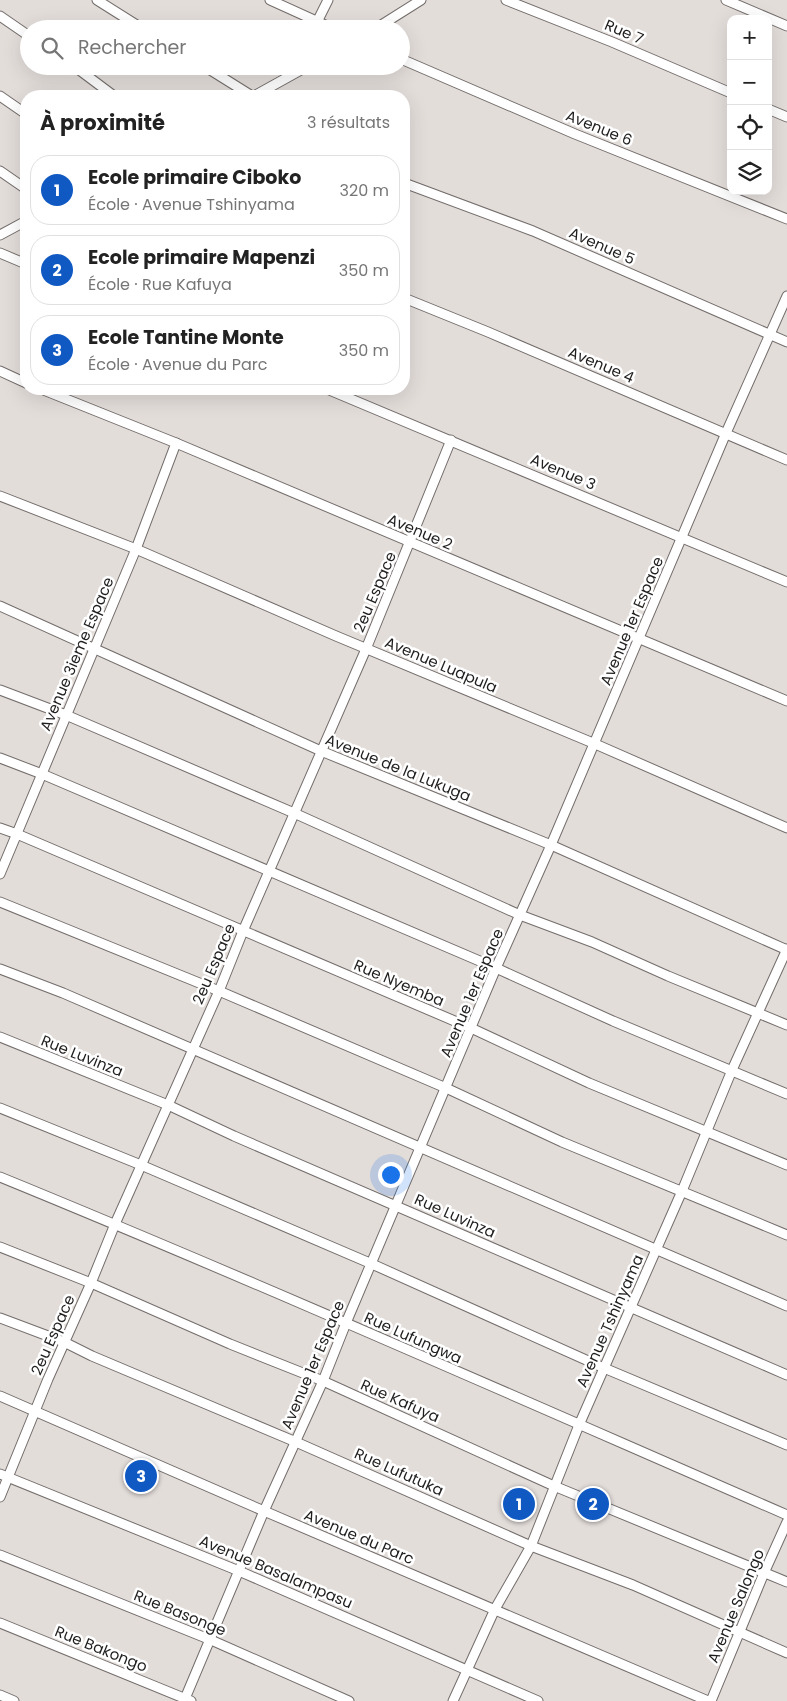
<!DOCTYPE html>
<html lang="fr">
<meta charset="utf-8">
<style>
:root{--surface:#fff;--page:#f2f2f2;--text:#222;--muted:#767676;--line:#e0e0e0;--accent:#1059c3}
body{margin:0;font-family:Poppins,sans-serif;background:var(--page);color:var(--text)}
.controls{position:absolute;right:15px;top:15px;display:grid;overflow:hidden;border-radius:10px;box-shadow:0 5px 20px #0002}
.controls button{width:45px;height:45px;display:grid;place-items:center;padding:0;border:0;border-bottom:1px solid var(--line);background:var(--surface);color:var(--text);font:25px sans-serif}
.you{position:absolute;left:390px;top:1174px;width:18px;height:18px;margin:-12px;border:4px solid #fff;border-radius:50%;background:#1a73e8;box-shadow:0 0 0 8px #1a73e833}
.badge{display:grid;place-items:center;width:32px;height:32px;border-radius:50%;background:var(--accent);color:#fff;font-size:16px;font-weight:700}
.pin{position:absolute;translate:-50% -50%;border:2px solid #fff;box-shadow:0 1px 5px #0006}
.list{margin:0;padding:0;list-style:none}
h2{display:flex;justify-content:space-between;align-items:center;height:65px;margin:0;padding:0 20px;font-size:21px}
h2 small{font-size:16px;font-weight:400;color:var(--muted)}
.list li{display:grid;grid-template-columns:32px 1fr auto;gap:15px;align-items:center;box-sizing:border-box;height:70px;margin:0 10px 10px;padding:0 10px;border:1px solid var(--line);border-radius:20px}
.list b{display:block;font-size:19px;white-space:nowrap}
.list p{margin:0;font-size:16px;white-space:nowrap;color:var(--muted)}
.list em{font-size:16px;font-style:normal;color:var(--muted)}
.icon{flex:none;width:28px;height:28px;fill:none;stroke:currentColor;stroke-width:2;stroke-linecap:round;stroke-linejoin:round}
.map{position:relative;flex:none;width:787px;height:1701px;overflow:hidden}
.search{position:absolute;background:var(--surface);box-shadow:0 5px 20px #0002;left:20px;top:20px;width:390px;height:55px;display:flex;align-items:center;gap:12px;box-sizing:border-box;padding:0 18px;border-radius:28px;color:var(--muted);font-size:19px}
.panel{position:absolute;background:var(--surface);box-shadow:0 5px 20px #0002;left:20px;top:90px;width:390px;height:305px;border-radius:20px}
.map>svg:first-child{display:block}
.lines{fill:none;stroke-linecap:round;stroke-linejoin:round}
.minor-casing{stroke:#736d6b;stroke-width:11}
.minor{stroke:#fff;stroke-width:9}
.labels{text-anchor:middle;stroke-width:5;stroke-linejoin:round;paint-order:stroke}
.street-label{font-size:15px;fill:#201e1d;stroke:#fff}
</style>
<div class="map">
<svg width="787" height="1701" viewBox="0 0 787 1701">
<rect width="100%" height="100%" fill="#e3ddda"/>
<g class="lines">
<g class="minor-casing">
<g id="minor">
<polyline points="97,0 143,29"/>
<polyline points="270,0 334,29"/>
<polyline points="506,0 612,42 731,93"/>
<polyline points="726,0 787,26"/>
<polyline points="0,16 29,36"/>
<polyline points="317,22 328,0"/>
<polyline points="375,29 421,0"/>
<polyline points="401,59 575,134 787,219"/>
<polyline points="74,66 114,96"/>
<polyline points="204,66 252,96"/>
<polyline points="0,96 26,114"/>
<polyline points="254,96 308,66"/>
<polyline points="768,109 787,117"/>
<polyline points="0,171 26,189"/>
<polyline points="404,183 533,231 787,342"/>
<polyline points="0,235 26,221"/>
<polyline points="0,253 26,264"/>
<polyline points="404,298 488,332 787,460"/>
<polyline points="0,371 26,383"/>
<polyline points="41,389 176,443 787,701"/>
<polyline points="327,389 787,582"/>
<polyline points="0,496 136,549 336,636 593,743 787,828"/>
<polyline points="0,606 321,751 551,845 787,950"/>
<polyline points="0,690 66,715 294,813 520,915 592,942 668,976 787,1025"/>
<polyline points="0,758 42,774 496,968 613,1021 787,1094"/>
<polyline points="0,828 17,834 471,1028 589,1083 787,1165"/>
<polyline points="0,874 136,549 176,443"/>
<polyline points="0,902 219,991 446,1088 562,1142 787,1235"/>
<polyline points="0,969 63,993 787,1306"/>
<polyline points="0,1037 168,1105 234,1136 787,1375"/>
<polyline points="0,1108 141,1165 372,1264 604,1368 787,1445"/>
<path d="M0,1177C264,1285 525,1401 787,1515"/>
<polyline points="0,1247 91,1283 230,1344 323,1381 554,1486 787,1582"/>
<polyline points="0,1318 64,1342 92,1356 296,1442 531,1546 633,1585 787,1653"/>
<polyline points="0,1396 264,1511 708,1701"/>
<polyline points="0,1474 239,1571 538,1701"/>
<polyline points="0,1497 48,1379 91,1283 115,1224 219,991 243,931 366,649 451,440"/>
<polyline points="0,1555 211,1640 349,1701"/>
<polyline points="0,1623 191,1701"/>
<polyline points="0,1695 14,1701"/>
<polyline points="184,1701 264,1511 323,1381 346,1323 496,968 551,845 726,433 787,296"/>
<polyline points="453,1701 495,1609 531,1546 579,1425 682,1191 732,1070 787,949"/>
<polyline points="711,1701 764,1573 787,1522"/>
</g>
</g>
<use href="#minor" class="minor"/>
</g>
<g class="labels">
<g class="street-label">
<text transform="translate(624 32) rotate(23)" y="5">Rue 7</text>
<text transform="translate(599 128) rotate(22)" y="5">Avenue 6</text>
<text transform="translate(602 246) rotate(24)" y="5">Avenue 5</text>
<text transform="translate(601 365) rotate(23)" y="5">Avenue 4</text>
<text transform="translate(563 472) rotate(23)" y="5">Avenue 3</text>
<text transform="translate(420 532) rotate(23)" y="5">Avenue 2</text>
<text transform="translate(375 592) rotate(-67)" y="5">2eu Espace</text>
<text transform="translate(632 621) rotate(-67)" y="5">Avenue 1er Espace</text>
<text transform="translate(77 654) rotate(-67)" y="5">Avenue 3ieme Espace</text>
<text transform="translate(441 665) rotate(23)" y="5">Avenue Luapula</text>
<text transform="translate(398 768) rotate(22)" y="5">Avenue de la Lukuga</text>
<text transform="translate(214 964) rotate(-67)" y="5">2eu Espace</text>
<text transform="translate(399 983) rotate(23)" y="5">Rue Nyemba</text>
<text transform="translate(472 993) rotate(-67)" y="5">Avenue 1er Espace</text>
<text transform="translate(82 1056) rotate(22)" y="5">Rue Luvinza</text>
<text transform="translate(455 1216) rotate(24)" y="5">Rue Luvinza</text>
<text transform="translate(610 1321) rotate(-66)" y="5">Avenue Tshinyama</text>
<text transform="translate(53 1335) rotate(-66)" y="5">2eu Espace</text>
<text transform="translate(413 1338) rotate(24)" y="5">Rue Lufungwa</text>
<text transform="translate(313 1365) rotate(-67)" y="5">Avenue 1er Espace</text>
<text transform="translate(400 1401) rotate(24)" y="5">Rue Kafuya</text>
<text transform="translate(399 1472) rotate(24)" y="5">Rue Lufutuka</text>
<text transform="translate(359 1537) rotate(23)" y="5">Avenue du Parc</text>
<text transform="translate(276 1572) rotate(23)" y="5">Avenue Basalampasu</text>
<text transform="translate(736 1606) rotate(-67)" y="5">Avenue Salongo</text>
<text transform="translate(180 1613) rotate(22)" y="5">Rue Basonge</text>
<text transform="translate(101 1649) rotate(22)" y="5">Rue Bakongo</text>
</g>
</g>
</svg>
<div class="controls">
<button>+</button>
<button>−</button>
<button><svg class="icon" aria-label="locate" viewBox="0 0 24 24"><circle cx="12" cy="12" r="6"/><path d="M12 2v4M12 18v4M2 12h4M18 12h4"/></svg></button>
<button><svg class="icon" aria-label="layers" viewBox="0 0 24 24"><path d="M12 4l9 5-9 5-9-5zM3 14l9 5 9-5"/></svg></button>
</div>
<div class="you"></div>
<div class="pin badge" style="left:519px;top:1504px">1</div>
<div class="pin badge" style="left:593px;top:1504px">2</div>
<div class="pin badge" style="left:141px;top:1476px">3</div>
<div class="search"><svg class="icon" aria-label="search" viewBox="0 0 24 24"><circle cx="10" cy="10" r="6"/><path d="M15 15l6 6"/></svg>Rechercher</div>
<section class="panel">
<h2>À proximité<small>3 résultats</small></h2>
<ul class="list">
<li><span class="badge">1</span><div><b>Ecole primaire Ciboko</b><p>École · Avenue Tshinyama</p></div><em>320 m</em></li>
<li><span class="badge">2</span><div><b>Ecole primaire Mapenzi</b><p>École · Rue Kafuya</p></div><em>350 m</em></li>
<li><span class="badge">3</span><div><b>Ecole Tantine Monte</b><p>École · Avenue du Parc</p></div><em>350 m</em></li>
</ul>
</section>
</div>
